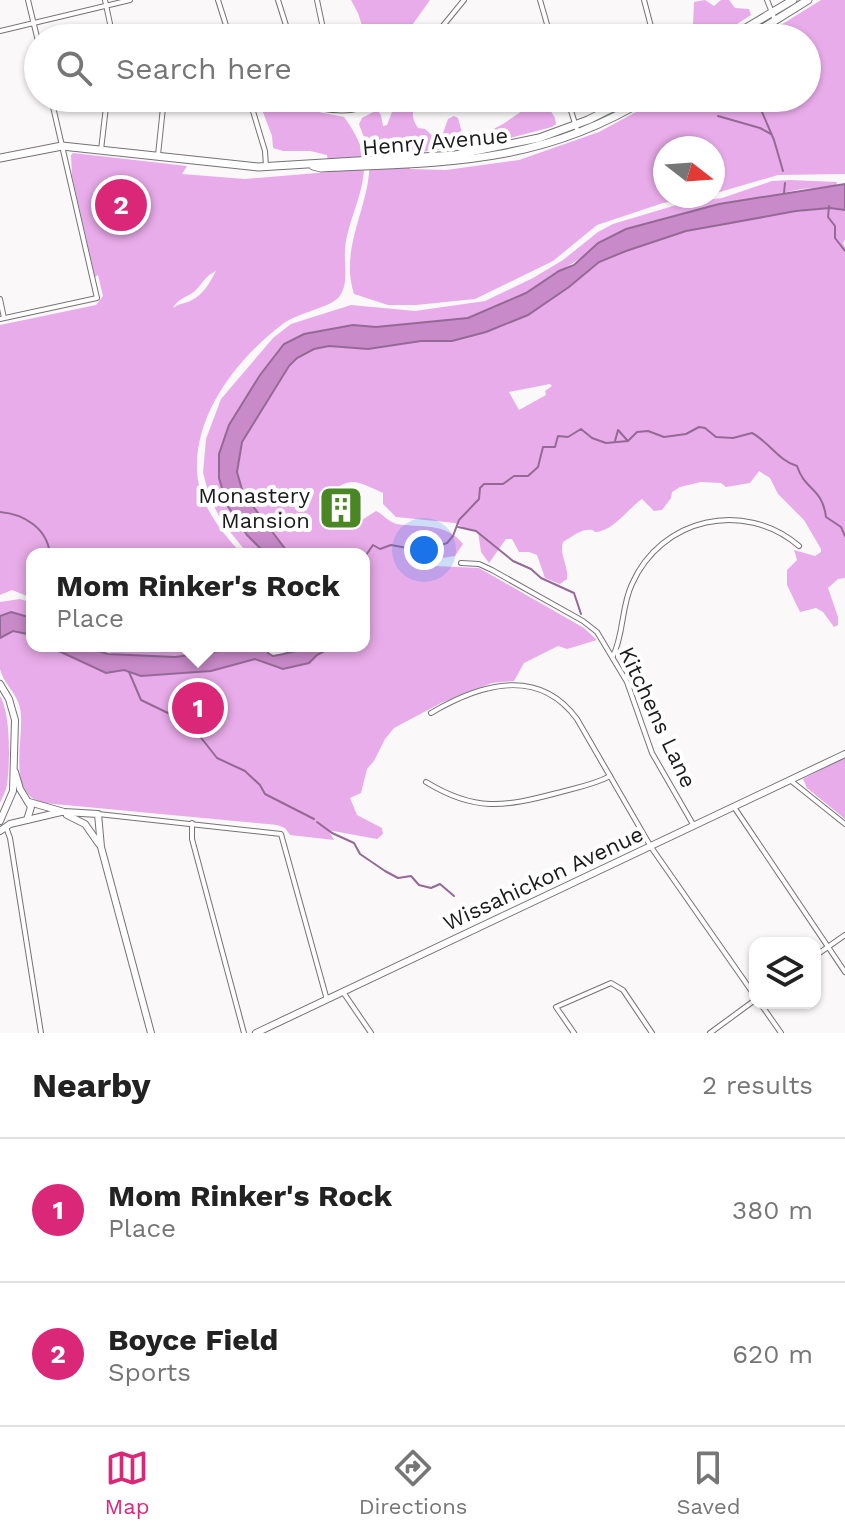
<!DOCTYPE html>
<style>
:root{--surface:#fff;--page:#f6f6f6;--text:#222;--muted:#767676;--line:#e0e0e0;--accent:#db2777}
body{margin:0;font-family:"Work Sans",sans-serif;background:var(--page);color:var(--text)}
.controls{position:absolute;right:24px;bottom:24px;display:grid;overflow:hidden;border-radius:16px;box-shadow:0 2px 6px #0004}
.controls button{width:72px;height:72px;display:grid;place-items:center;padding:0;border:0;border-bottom:2px solid var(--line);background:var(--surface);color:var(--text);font:40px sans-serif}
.compass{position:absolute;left:653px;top:136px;width:72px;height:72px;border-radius:50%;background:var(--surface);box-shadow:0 2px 6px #0004;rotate:107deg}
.you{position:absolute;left:424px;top:550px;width:28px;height:28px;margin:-20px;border:6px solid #fff;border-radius:50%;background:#1a73e8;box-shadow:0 0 0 12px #1a73e833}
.badge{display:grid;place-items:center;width:52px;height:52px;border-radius:50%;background:var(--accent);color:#fff;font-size:26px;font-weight:700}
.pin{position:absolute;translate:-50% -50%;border:4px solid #fff;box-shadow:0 2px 8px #0006}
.popup{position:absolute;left:26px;top:548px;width:344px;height:104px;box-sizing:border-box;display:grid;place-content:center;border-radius:16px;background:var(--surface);filter:drop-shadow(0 2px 6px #0005);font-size:26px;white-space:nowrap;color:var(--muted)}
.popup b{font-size:30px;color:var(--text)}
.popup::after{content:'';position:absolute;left:50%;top:100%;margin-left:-16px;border:16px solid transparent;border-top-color:var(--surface)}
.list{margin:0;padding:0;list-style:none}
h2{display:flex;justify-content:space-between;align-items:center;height:104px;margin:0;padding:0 32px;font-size:34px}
h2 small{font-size:26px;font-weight:400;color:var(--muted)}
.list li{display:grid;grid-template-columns:52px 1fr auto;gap:24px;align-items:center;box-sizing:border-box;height:144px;padding:0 32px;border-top:2px solid var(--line)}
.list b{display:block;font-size:30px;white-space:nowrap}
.list p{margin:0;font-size:26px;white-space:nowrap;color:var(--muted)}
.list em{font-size:26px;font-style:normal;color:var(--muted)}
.icon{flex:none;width:44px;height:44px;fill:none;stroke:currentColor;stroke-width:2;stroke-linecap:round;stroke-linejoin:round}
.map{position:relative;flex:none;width:845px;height:1033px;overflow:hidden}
.search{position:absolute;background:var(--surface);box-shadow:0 2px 6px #0004;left:24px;right:24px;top:24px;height:88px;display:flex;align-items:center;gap:20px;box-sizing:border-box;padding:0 28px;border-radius:44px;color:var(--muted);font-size:30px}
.sheet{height:392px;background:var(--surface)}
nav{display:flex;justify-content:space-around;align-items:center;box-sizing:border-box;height:112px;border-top:2px solid var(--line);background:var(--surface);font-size:22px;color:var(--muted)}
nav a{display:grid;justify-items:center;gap:4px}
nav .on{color:var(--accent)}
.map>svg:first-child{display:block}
.green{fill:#e9acea;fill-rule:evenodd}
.water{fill:#c98aca;stroke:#956996;stroke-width:2}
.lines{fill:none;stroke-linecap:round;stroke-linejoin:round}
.stream{stroke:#956996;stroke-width:2}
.street-casing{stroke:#757275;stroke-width:6}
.secondary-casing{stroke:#757275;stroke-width:8}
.primary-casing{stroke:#757275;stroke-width:9}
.street{stroke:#fff;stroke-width:4}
.secondary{stroke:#fff;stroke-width:6}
.primary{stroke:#fff;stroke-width:7}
.labels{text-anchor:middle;stroke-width:8;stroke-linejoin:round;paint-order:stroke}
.street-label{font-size:22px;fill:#1c1b1c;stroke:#fff}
.poi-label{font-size:22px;fill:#1c1b1c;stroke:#fff;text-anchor:end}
</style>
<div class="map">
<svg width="845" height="1033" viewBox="0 0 845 1033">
<rect width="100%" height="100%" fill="#fbf8fa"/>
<g class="green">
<polygon points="351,0 430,0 403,38 366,38 358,13"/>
<polygon points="705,0 714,6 721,0 729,0 735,8 749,9 751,15 717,37 676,38 693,24 694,2"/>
<path d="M821,0H845V174L778,175L713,194V148H665V196H700L663,203L597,225L553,261L475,299L416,305H388L354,294C338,245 374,202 369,154C368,143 362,134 359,124L362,118L377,110L381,115L383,126L387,125L392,112V98H417C413,110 410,117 418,128L425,129L435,138L442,136L448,119L454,116L458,118L462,133L467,137H478L503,124L522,111L529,98H543L555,118L556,124L552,127L479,146L409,153L410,169L446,170L519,160L599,132L662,98H807V38H760Z"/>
<polygon points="579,98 616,98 584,112 580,111 577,100"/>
<path d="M268,102L344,117C351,126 361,143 363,155C369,187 347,219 345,250C344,265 349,285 339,297C331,307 298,313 284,323C240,356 195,411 197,470C198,503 221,532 242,554H32V598L12,590L0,595V325L96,305L103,296L98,275L95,277L72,176L71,155L73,153L187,166L182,174L245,179L329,172L327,155L310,151H283L273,148L272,136L261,107ZM216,271C210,282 204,294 192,300C185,304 179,303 173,308C179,297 187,298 195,291C203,283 205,276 216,271Z"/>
<polygon points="790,180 837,182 836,186 801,189 735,204 719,204 626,229 526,293 468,318 376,327 353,325 304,334 284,344 260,375 229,425 219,453 219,478 227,505 247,535 266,554 248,554 222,522 210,498 203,473 206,439 221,399 273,338 291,324 351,305 415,311 485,301 533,278 563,260 598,232 613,224 683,203 722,198 772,181"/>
<path d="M830,208L845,210V240L843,243L845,247V578L838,579L828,588L838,617V625L834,627L823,612L816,608L800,612L787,585V570L797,560L794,550L815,556L821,552V549L804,520L778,494L770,478L759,471L750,483L726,487L721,483L701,482L680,487L672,492L671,498L662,510L654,511L642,499C629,508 616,527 601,531C590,534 598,529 587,530C580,530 570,538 563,542C559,556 569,566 567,579L560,584L545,578L537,555L529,552H519L512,539H506L489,563L481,552L478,532L467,530L455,523L396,517L383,504V493C359,483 351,474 330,494L335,496C329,505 326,515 334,524L354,525L376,511C383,514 388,522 397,524C421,528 446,522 463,544L455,556L436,559L435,566L479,568L584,628L597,640L567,649L558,646L524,663L514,681L492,683L441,703L394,728L385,739L374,761L367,769L361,793L350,798L357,815L382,828L383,834L377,839L333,831L330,833L334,840L290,835L285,828L277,825L44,803C4,794 26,736 20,708C17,693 3,683 0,669C0,660 0,648 0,638C11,630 20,631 32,635V646H48L106,673L124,670L141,676L211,671L255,659L278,668L300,666L334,646H364V554H289L248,503L238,483L237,472L242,442L280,378L297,358L314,349L329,346L368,349L421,341H452L486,332L528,315L569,287L599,261L626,251L686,231L785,213ZM550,384L552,386L545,391L546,395L519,410L509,392Z"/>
<polygon points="20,599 32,603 32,618 11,612 0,616 0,602"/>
<path d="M83,646H247C211,658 119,661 83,646Z"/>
<path d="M0,696C11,714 10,764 7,785C6,791 2,798 0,803Z"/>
<polygon points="845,757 845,819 807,788 803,779"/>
</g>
<g class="water">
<polygon points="845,184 845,210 830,208 796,211 725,224 686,231 626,251 599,262 569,287 528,315 486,332 452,341 421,341 368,349 329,346 314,349 297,358 289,366 242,442 237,472 243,493 289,554 266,554 247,535 227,505 219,478 219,454 229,425 260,375 284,344 304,334 353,325 376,327 468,318 526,293 559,271 574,265 598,243 626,229 719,204"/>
<polygon points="11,612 32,618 32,635 13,631 0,638 0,616"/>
<path d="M48,646H83L108,654L175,657L255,646L269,650L268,653L273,656C295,652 312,646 334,646L317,655L309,663L283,669L255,659L211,671L141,676L124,670L106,673Z"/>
</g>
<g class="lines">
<g class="stream">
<polyline points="756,98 774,140 783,171"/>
<polyline points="718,116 760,128 771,134"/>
<polyline points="784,193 785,183"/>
<polyline points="829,206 828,217 835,226 835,238 845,251"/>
<polyline points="615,441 618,430 627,440"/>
<path d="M0,512C24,514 47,528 50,554"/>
<polyline points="458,527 476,531 513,561 531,569 541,578 574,593 581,614"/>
<path d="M364,558L373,545L380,549L391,545L424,551L447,543L453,536L459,520L479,499L480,488L484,484H503L514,476H528L538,467L543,447H555L558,436L568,437L581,429L592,438L606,443L628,441L637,432L648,431L664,437L686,434L699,427L705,428L716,437L733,438L752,433C769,442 779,461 797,466C805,491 822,487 826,517L841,527L845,536"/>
<polyline points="129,672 141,700 170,714"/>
<polyline points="172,715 195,730 217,758 245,771 260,785 265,794 314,819"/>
<polyline points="317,822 332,833 354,843 360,854 385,871 398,878 411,876 419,885 431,888 440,884 454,896"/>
</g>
<g class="street-casing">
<g id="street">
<polyline points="28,0 38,41"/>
<polyline points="105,0 113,38"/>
<polyline points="218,0 230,38"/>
<polyline points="278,0 290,38"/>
<polyline points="317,0 325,38"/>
<polyline points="540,0 551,38"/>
<polyline points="644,0 654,38"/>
<polyline points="767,0 775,20"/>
<polyline points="0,31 130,0"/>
<polyline points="433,38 464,0"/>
<polyline points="249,98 265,151 266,167"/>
<path d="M279,98C309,105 352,122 377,98"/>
<polyline points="567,98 578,133"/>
<polyline points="101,150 107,98"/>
<polyline points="158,155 164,98"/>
<polyline points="0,299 4,318"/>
<polyline points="0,319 97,298 51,98"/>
<polyline points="461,563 479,564 492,570 583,621 597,632 627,682 652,753 694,826"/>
<path d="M613,656C624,634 621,607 632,584C661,518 744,499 799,546"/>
<path d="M431,713C480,684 538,666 577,719L651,847L755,996"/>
<polyline points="790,780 845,824"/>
<path d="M426,782C475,812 504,807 557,793C574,788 594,785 610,776"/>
<polyline points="734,807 845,972"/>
<polyline points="98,814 281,834 327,1000"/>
<polyline points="192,823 192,839 244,1033"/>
<polyline points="6,827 10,838 41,1033"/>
<polyline points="815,956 845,935"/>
<polyline points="343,992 371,1033"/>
<polyline points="760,1003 781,1033"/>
<polyline points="574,1033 556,1007 611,983 623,990 652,1033"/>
<polyline points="710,1033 755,1000"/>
</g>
</g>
<g class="secondary-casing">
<g id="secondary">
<polyline points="0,684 9,699 15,720 13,791 0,821"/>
<polyline points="15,772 20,789 31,807 27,820"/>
<polyline points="29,802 64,812 98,814 101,847 151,1033"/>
<polyline points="67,815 85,824 99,844"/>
<polyline points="0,831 10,824 61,812"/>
<polyline points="256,1033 845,754"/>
</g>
</g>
<g class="primary-casing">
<g id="primary">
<polyline points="729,38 793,0"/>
<polyline points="747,38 808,0"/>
<polyline points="0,158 62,146 258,167 455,155 539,138 588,120 632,98"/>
<path d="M313,166L321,168C444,162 539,165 648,98"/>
</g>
</g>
<use href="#street" class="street"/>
<use href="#secondary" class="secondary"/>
<use href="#primary" class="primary"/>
</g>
<defs>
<g id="building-square" transform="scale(2.3)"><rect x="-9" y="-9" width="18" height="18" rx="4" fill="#4a8624" stroke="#fff"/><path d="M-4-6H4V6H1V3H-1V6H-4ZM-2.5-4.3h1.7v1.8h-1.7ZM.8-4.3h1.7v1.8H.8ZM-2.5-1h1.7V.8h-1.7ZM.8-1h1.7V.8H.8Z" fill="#fff"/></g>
</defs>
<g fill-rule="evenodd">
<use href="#building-square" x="341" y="508"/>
</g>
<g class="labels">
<g class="street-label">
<text transform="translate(435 141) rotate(-5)" y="8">Henry Avenue</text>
<text transform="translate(658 717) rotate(65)" y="8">Kitchens Lane</text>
<text transform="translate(543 878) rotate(-25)" y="8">Wissahickon Avenue</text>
</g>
<g class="poi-label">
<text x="310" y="503">Monastery<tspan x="310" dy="25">Mansion</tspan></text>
</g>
</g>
</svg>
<div class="controls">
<button><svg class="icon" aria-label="layers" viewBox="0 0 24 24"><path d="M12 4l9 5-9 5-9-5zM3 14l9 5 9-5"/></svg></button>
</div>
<svg class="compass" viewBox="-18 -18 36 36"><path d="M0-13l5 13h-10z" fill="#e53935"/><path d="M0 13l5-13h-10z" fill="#767676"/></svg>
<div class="you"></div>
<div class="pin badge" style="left:198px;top:708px">1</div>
<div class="popup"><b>Mom Rinker's Rock</b>Place</div>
<div class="pin badge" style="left:121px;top:205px">2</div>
<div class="search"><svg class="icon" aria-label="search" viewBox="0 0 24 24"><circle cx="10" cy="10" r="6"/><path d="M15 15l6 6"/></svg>Search here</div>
</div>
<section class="sheet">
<h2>Nearby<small>2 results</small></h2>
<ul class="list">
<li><span class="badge">1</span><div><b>Mom Rinker's Rock</b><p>Place</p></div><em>380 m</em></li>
<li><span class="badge">2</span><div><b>Boyce Field</b><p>Sports</p></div><em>620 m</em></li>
</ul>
</section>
<nav>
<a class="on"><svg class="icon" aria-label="map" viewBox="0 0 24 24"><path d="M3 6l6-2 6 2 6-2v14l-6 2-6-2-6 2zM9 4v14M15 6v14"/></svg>Map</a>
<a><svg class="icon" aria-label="directions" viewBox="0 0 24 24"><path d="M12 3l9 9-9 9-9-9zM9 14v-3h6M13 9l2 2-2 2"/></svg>Directions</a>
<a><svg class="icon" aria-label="saved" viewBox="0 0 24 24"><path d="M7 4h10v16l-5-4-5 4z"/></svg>Saved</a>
</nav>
